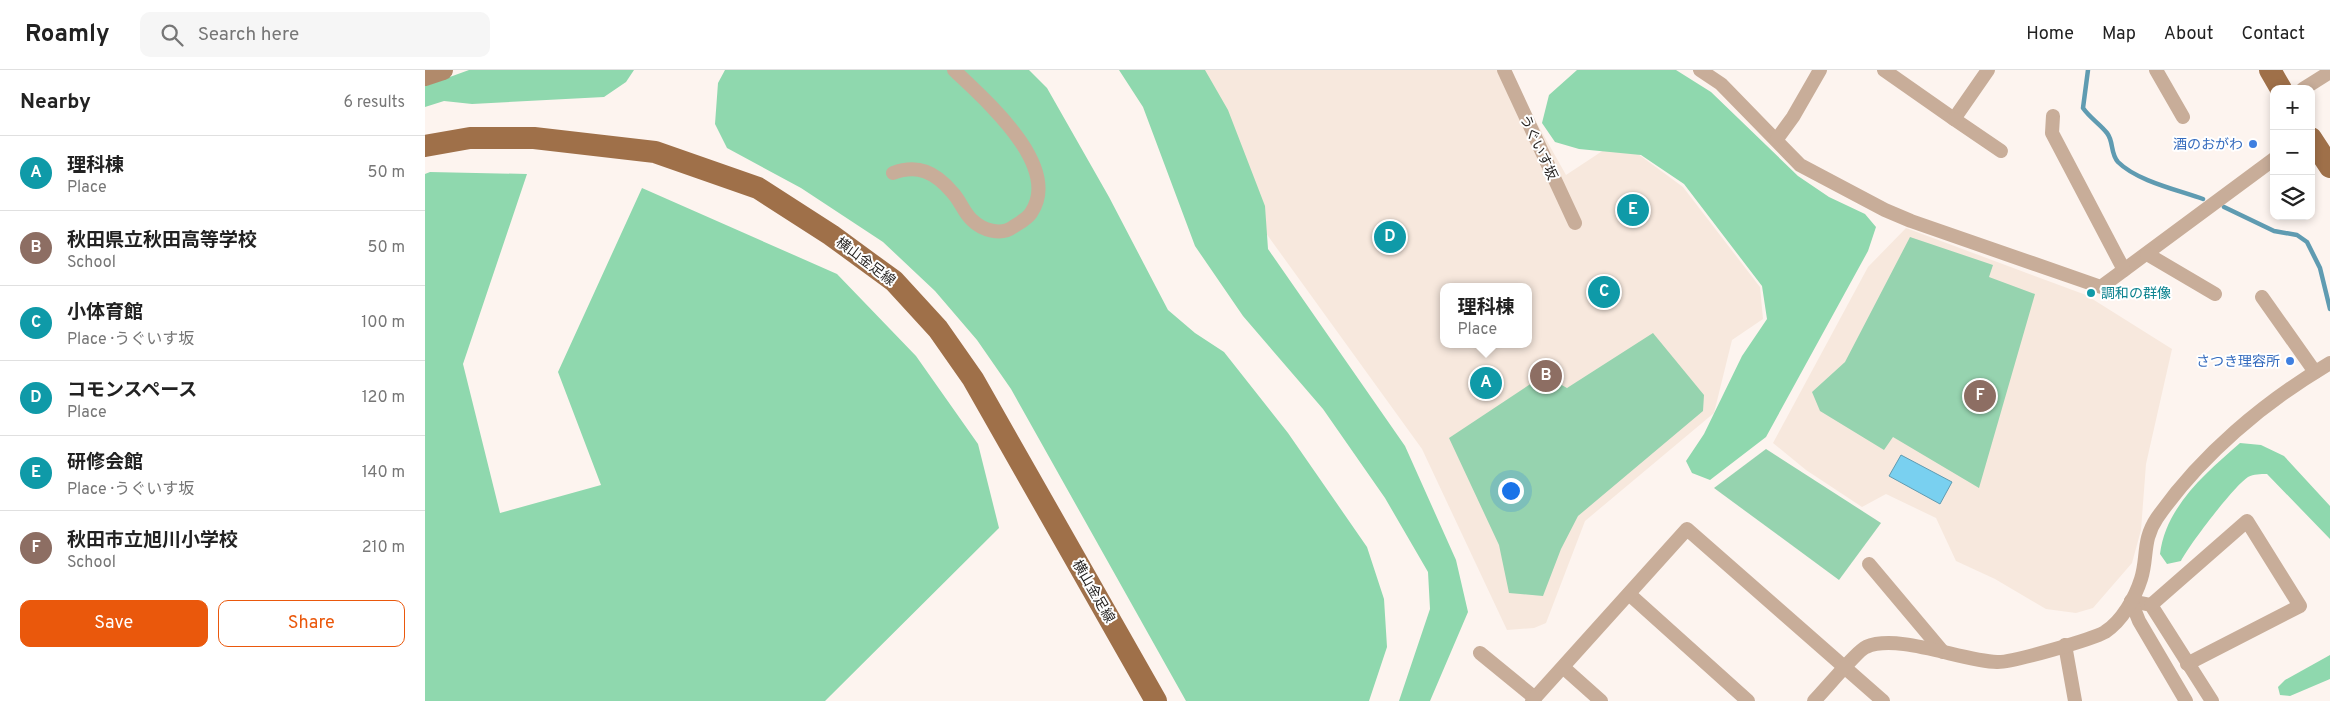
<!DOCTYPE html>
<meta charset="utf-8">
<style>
:root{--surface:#fff;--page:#f6f6f6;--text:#222;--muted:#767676;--line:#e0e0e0;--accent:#ea580c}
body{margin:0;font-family:Overpass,"Noto Sans JP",sans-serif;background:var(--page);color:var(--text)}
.controls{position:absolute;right:15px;top:15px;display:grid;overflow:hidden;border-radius:10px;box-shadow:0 2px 8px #0003}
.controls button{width:45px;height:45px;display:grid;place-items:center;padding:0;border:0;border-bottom:1px solid var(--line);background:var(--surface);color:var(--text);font:25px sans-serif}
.you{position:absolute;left:1085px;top:420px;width:18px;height:18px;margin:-12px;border:4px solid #fff;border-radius:50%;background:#1a73e8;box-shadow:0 0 0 8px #1a73e833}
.badge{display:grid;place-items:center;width:32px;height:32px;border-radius:50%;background:var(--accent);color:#fff;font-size:16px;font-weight:700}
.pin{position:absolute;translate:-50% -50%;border:2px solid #fff;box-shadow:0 1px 5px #0006}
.popup{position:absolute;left:1015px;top:213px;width:92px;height:65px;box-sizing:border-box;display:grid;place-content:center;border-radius:10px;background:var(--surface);filter:drop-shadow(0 1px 4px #0005);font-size:16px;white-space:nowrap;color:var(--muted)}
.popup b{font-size:19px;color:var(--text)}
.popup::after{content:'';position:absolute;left:50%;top:100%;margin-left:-10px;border:10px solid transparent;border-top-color:var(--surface)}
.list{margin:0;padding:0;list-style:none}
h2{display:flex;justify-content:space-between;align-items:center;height:65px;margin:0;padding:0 20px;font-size:21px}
h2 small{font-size:16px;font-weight:400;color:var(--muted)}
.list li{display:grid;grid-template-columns:32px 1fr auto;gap:15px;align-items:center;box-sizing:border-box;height:75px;padding:0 20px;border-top:1px solid var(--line)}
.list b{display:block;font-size:19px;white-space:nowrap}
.list p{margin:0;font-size:16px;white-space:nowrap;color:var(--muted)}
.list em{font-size:16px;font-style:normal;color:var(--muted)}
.actions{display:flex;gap:10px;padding:15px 20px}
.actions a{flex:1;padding:11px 0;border:1px solid var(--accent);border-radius:10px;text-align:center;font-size:18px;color:var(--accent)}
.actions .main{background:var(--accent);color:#fff}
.icon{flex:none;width:28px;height:28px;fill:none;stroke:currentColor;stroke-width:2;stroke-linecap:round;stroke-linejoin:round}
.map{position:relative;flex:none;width:1905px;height:631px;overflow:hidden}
header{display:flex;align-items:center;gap:30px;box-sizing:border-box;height:70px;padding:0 25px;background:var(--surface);border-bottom:1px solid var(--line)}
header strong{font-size:24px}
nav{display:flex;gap:28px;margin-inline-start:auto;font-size:18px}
.search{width:350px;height:45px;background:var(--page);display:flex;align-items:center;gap:12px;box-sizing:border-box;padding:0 18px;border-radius:10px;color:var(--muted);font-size:19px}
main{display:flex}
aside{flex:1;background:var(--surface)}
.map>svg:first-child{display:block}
.built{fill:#f7e8dd;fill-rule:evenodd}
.green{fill:#96d3af}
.forest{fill:#8fd8ae}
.water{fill:#79d0f0;stroke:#5f9bb1}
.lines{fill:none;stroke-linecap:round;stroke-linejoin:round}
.stream{stroke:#5f9bb1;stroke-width:4.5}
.street{stroke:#c8ad99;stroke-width:14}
.secondary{stroke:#b18a6b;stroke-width:20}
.primary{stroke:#9f7049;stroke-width:22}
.shop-dot{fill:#3f7fe0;stroke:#fff;stroke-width:2}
.culture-dot{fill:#0f9aa8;stroke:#fff;stroke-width:2}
.labels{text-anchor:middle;stroke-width:4;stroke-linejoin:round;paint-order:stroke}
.shop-label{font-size:14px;fill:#366cbe;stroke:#fff;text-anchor:end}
.street-label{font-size:14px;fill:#221f1d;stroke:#fff}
.culture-label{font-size:14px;fill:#0d838f;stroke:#fff;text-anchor:start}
</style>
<header>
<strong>Roamly</strong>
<div class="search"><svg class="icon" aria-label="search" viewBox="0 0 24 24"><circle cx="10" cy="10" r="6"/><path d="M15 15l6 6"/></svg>Search here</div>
<nav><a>Home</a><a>Map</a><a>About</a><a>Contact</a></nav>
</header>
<main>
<aside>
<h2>Nearby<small>6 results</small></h2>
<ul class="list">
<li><span class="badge" style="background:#0f9aa8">A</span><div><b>理科棟</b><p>Place</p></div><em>50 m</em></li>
<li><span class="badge" style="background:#8d6e63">B</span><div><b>秋田県立秋田高等学校</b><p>School</p></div><em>50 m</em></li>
<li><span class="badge" style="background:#0f9aa8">C</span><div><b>小体育館</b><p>Place · うぐいす坂</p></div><em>100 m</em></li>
<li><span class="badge" style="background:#0f9aa8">D</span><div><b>コモンスペース</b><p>Place</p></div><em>120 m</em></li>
<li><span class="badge" style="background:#0f9aa8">E</span><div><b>研修会館</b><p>Place · うぐいす坂</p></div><em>140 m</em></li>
<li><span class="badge" style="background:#8d6e63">F</span><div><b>秋田市立旭川小学校</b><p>School</p></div><em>210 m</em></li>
</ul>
<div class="actions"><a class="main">Save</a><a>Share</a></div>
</aside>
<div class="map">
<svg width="1905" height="631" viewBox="0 0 1905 631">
<rect width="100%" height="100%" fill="#fdf4ef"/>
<g class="built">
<path d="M708,0H1082L1141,105L1194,70L1258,117L1335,217L1338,249L1307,270L1289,343L1160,451L1121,553L1109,558L1082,560L997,379L736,18ZM1018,217H1104V274H1018Z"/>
<polygon points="1481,158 1661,225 1747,279 1721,394 1716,460 1707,493 1668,538 1651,543 1621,539 1570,509 1531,491 1511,448 1461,424 1437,437 1381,400 1348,373 1443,197"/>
</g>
<g class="green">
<polygon points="1485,167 1568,195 1564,207 1610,224 1554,418 1468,367 1459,380 1395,341 1387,322 1420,292"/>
<polygon points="1228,263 1279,325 1278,341 1153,446 1136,479 1118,526 1084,523 1074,475 1024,368 1119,305 1142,318"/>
<polygon points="1341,379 1456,453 1414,510 1289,418"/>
</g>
<g class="forest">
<polygon points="44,0 209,0 201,12 179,27 47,34 19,31 0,37 0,16"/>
<polygon points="300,0 604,0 622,18 684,127 743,240 770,263 799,282 863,363 942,477 959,529 962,577 944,631 761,631 586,319 552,270 510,221 458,172 376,118 302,78 290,54 293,13"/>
<polygon points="694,0 780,0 803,40 840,136 843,179 980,376 1031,490 1043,542 1005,631 974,631 1005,539 1003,502 960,428 898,339 818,246 770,176 718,37"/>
<polygon points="1152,0 1251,0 1286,22 1373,106 1404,127 1440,144 1451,157 1443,181 1341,367 1285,410 1267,403 1261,391 1279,364 1317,286 1342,249 1337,216 1259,114 1216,85 1154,79 1130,72 1117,53 1124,25"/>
<polygon points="5,102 102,104 38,294 75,443 176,415 133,302 217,118 412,204 491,286 553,374 574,458 400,631 0,631 0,104"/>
<path d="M1815,373L1836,375L1859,386L1905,436V469L1842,404C1835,404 1829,404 1823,407C1809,416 1764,475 1756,491L1742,494L1735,484C1741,436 1781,403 1815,373Z"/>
<polygon points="1905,585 1905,609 1865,626 1855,625 1853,617 1860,610"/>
</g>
<polygon class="water" points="1476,385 1527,412 1515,434 1464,406"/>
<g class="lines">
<g class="stream">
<path d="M1663,0L1658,38C1665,48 1675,54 1682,63C1689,72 1685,83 1693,92C1712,111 1753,120 1778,129"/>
<polyline points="1799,137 1849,161 1872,165 1882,172 1895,198 1905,239"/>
</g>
<g class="street">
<polyline points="1079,0 1150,153"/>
<polyline points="1275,0 1296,14 1375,95 1460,140 1486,151 1676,217 1849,89"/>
<polyline points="1459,0 1529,49 1563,0"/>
<polyline points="1731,0 1758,47"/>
<polyline points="1878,19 1905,2"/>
<polyline points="1628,46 1627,63 1699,200"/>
<polyline points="1529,49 1576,81"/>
<polyline points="1352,69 1368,47 1395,0"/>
<path d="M468,103C493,94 510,102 527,122C535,130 539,143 547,150C557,160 576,166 588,157C594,153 602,149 606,143C638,96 559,29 529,0"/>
<polyline points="1722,184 1790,224"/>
<polyline points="1837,227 1890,302"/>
<polyline points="1444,494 1518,582"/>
<polyline points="1204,524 1323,631"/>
<polyline points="1706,531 1726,535 1787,631"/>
<polyline points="1706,531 1714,551 1761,631"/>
<polyline points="1726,535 1822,451 1875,536 1762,594"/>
<polyline points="1640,575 1650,631"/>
<polyline points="1055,583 1110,628"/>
<polyline points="1139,598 1176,631"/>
<polyline points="1107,631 1262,459 1458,631"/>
<path d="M1389,631C1398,622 1433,580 1441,577C1473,563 1537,591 1572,592C1586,593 1668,569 1680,562C1697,551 1710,528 1716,509C1723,487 1717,470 1732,448C1776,385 1839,332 1905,293"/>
</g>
<polyline class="secondary" points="0,6 18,0"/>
<g class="primary">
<polyline points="1845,0 1856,19"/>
<polyline points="1886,68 1905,97"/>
<polyline points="0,76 45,68 109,68 230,82 333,118 406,165 469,211 513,259 548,309 731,631"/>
</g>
</g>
<g class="shop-dot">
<circle cx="1828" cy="74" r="5"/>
<circle cx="1865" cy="291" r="5"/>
</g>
<circle class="culture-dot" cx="1666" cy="223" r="5"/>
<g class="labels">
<g class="shop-label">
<text x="1818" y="79">酒のおがわ</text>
<text x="1855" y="296">さつき理容所</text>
</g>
<g class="street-label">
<text transform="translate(1114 77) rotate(65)" y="5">うぐいす坂</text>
<text transform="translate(441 191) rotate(37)" y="5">横山金足線</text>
<text transform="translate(669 521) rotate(60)" y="5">横山金足線</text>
</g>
<g class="culture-label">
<text x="1676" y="228">調和の群像</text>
</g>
</g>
</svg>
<div class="controls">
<button>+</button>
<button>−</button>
<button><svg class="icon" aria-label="layers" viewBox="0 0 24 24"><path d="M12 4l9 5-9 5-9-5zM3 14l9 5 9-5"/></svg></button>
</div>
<div class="you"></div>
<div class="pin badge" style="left:1061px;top:313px;background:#0f9aa8">A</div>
<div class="popup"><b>理科棟</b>Place</div>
<div class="pin badge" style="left:1121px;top:306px;background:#8d6e63">B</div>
<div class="pin badge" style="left:1179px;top:222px;background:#0f9aa8">C</div>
<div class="pin badge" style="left:965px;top:167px;background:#0f9aa8">D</div>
<div class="pin badge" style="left:1208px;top:140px;background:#0f9aa8">E</div>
<div class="pin badge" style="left:1555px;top:326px;background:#8d6e63">F</div>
</div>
</main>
